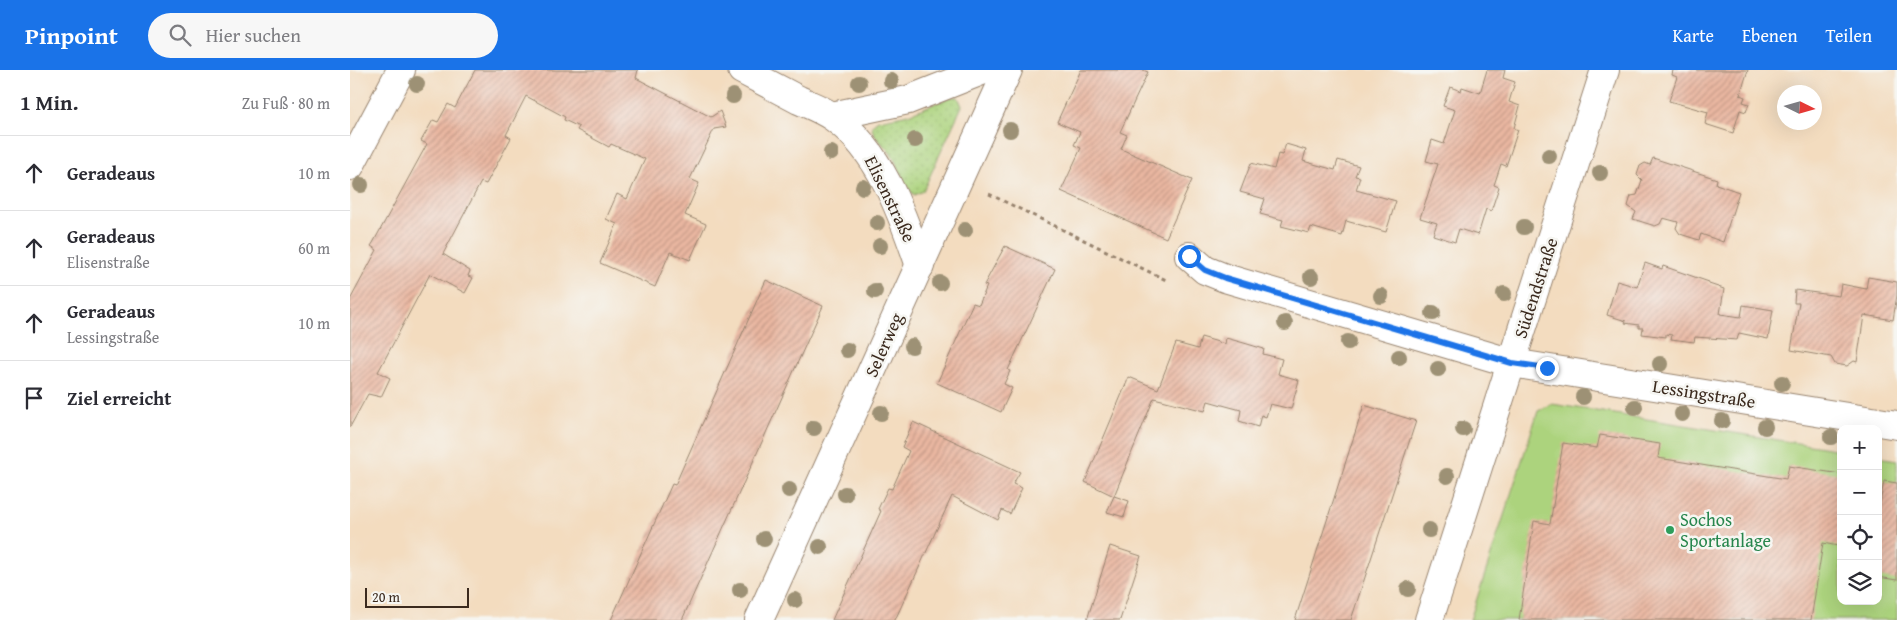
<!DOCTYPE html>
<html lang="de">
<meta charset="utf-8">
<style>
:root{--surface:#fff;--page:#f7f7f7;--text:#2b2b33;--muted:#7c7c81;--line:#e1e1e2;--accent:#1a73e8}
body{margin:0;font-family:"Gentium Book Plus",serif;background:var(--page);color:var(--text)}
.controls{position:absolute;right:15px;bottom:15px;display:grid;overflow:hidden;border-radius:10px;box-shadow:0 5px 20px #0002}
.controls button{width:45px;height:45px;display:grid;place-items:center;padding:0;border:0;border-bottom:1px solid var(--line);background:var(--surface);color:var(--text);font:25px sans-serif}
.compass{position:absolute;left:1427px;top:15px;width:45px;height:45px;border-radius:50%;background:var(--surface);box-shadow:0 5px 20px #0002;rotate:95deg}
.scale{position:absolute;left:15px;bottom:12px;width:104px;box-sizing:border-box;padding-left:5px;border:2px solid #3b2a1e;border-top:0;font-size:14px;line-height:18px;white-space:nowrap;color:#3b2a1e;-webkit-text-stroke:4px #f6f6f2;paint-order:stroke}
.stop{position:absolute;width:15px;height:15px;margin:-11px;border:4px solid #1a73e8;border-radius:50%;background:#fff}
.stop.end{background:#1a73e8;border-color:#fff;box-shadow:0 1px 5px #0008}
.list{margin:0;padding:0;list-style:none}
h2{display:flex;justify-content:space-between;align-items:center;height:65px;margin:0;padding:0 20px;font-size:21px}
h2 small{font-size:16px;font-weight:400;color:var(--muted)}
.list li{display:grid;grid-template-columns:32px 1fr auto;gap:15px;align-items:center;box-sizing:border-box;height:75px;padding:0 20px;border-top:1px solid var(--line)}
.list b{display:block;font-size:19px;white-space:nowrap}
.list p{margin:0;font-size:16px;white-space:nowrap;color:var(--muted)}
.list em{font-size:16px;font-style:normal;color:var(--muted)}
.icon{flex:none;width:28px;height:28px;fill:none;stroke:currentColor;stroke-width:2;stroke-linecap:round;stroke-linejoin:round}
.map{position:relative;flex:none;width:1547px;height:550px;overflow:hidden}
header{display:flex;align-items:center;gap:30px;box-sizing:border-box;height:70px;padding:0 25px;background:var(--accent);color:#fff}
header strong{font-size:24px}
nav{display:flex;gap:28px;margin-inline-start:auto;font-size:18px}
.search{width:350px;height:45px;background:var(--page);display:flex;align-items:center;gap:12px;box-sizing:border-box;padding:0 18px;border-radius:28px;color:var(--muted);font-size:19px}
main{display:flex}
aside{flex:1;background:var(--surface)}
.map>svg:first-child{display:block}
.grass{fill:url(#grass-dots);stroke:#747e4e}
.pitch{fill:#acd37d;stroke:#747e4e}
.building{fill:url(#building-hatch)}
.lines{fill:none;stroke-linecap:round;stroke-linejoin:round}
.minor-casing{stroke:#97836e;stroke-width:30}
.path{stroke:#97836e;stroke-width:3;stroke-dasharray:4 4;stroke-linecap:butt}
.minor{stroke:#fff;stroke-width:28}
.tree{fill:#9d9174}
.route{stroke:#1a73e8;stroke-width:6}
.leisure-dot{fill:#2e9e5b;stroke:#f6f6f2;stroke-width:2}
.labels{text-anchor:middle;stroke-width:5;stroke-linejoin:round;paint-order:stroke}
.street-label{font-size:18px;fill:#3b2a1e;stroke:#f6f6f2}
.leisure-label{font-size:18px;fill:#27864d;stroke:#f6f6f2;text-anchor:start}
</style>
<header>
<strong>Pinpoint</strong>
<div class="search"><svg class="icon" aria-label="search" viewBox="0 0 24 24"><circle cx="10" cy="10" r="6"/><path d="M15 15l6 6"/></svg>Hier suchen</div>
<nav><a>Karte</a><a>Ebenen</a><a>Teilen</a></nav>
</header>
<main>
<aside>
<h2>1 Min.<small>Zu Fuß · 80 m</small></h2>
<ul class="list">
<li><svg class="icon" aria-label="ahead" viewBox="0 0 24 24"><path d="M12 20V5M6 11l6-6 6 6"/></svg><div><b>Geradeaus</b></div><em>10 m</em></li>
<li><svg class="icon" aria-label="ahead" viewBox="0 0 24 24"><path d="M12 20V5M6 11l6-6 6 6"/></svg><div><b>Geradeaus</b><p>Elisenstraße</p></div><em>60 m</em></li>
<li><svg class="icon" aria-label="ahead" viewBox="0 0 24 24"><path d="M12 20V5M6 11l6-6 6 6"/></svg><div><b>Geradeaus</b><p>Lessingstraße</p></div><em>10 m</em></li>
<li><svg class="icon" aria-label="arrive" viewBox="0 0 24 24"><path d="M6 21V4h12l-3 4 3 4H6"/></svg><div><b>Ziel erreicht</b></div></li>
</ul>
</aside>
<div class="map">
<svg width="1547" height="550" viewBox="0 0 1547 550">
<defs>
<pattern id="grass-dots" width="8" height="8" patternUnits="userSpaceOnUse" patternTransform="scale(1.25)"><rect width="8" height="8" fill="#acd37d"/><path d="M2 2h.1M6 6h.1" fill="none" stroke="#95b56c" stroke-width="1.8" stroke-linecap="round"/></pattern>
<pattern id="building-hatch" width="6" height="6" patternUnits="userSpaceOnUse" patternTransform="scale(1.25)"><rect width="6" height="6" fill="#eab7a1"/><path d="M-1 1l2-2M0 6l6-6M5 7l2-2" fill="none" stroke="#bf9583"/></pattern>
</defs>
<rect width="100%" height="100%" fill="#f6f6f2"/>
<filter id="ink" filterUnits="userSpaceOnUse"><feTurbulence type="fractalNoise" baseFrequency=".02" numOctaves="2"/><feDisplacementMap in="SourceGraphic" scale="10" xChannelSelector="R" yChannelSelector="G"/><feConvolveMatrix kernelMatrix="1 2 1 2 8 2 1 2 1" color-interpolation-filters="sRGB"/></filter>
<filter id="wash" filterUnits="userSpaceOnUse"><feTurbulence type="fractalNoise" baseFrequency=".0096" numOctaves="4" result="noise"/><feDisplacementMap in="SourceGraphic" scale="20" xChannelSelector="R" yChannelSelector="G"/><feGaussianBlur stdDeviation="1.12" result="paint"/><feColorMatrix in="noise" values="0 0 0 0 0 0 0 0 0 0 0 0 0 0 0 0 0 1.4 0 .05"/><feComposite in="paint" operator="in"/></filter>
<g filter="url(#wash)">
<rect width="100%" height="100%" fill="#f3dcbf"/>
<path class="grass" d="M601,27H608L612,36L573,121L564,125C556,119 548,94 541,84C535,75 521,66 522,55L528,50L559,44Z"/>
<polygon class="pitch" points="1202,334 1491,380 1491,531 1528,531 1528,387 1547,390 1547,550 1120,550 1188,341"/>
<g id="blocks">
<g class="building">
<polygon points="125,0 288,0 286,8 361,47 370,41 376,57 364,59 340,109 349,113 335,145 356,154 340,190 320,182 305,217 250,193 267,154 256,149 267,124 277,129 295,89 261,74 259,77 227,60 229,57 214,50 215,47 176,26 156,65 161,68 136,114 131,112 93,184 120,201 118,206 123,208 115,223 80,204 28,302 40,308 31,327 18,324 0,357 0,230 27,180 21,176 23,173 77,74 71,71 83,50 88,52 98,34 105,38"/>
<polygon points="731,0 793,0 798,2 770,62 777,65 771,79 842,110 816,168 711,121 731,78 724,75 730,62 707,52"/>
<polygon points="1137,0 1155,0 1153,8 1165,12 1159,32 1170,36 1164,58 1168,60 1156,96 1151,94 1144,115 1149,117 1141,141 1136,139 1128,165 1109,159 1105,172 1083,165 1087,153 1070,148 1088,94 1076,91 1082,70 1094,74 1105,40 1093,36 1100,17 1111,21 1112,17 1130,23"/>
<polygon points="1323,0 1398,0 1390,25 1395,27 1393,32 1399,34 1396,42 1390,40 1383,63 1355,54 1358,42 1319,31 1327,7 1322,5"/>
<polygon points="936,74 956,80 953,91 985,100 988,90 1009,96 1005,106 1010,107 1006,120 1046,131 1036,162 996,151 992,166 961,157 959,163 931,156 933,150 910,144 915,129 890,122 901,93 924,99 928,84 932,85"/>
<polygon points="1303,88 1367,109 1366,114 1389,122 1373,172 1351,164 1349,170 1330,164 1326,158 1328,152 1313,148 1310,154 1305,156 1283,149 1286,142 1278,136 1281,126 1287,125 1292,110 1287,105 1290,96 1295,93 1300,95"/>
<polygon points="655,176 705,199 658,300 660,301 654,314 662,318 651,342 587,313 623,233 629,235 637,216 634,215"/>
<polygon points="1295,193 1312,199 1313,196 1359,212 1359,214 1374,219 1370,244 1391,247 1393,235 1423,240 1418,269 1389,263 1387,270 1345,267 1344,272 1321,269 1322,265 1316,264 1316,267 1292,264 1293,258 1289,258 1289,255 1275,253 1276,251 1257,245 1267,211 1287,217"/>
<polygon points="1518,207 1547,212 1547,225 1543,250 1514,245 1507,292 1504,291 1497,296 1485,294 1481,287 1441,280 1449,233 1444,233 1445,220 1489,226 1491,214 1516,219"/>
<polygon points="416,210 473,236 332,550 261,550 322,414 325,415"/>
<polygon points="851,267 875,274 876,268 894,273 914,279 913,284 932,289 928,304 949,310 941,339 920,334 916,347 911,345 908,357 889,351 891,340 876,336 858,331 855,341 804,328 764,426 779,431 774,447 757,442 764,426 735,412 779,307 808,319 826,273 848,279"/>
<polygon points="1014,335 1066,351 1001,550 945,550"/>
<polygon points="563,352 670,402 663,414 672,418 660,444 652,440 648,450 602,426 545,550 482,550 531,441 528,439 538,418 542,419 559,381 552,377"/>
<polygon points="1250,365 1310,374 1308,388 1321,390 1436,409 1439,396 1491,404 1491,464 1488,476 1473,473 1461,550 1169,550 1184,451 1200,454 1213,373 1247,378"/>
<polygon points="1534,411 1547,413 1547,510 1528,507 1528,445"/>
<polygon points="760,476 791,486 770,550 737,550"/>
</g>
</g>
</g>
<g filter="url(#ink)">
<use href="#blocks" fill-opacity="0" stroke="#97836e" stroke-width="1"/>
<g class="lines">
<g class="minor-casing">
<g id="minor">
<path d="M392,0C411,10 430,20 449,30C460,35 473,40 483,47C530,80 552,143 570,196"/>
<polyline points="482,46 558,30 634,0"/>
<polyline points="0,96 51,0"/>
<polyline points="839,186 855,200 875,208 1162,293 1547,355"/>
<polyline points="409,550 658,0"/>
<polyline points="1079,550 1255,0"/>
</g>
</g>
<polyline class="path" points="639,124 816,210"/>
<use href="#minor" class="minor"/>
</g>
<g class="tree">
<circle cx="541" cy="11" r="8"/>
<circle cx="509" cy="13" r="8"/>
<circle cx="67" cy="14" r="8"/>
<circle cx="383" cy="26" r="8"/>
<circle cx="660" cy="60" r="8"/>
<circle cx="565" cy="70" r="8"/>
<circle cx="481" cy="83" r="8"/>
<circle cx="1199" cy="86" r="8"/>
<circle cx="1250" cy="103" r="8"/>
<circle cx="11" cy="115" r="8"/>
<circle cx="513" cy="117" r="8"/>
<circle cx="527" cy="153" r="8"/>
<circle cx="1174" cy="157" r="8"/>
<circle cx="615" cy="160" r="8"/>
<circle cx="530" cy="176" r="8"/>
<circle cx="961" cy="207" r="8"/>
<circle cx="590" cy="213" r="8"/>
<circle cx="525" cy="221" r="8"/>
<circle cx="1154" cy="224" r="8"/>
<circle cx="1031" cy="226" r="8"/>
<circle cx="1083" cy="243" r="8"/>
<circle cx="935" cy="253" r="8"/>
<circle cx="998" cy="272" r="8"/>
<circle cx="562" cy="276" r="8"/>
<circle cx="497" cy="280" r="8"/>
<circle cx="1049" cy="287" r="8"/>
<circle cx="1310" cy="294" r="8"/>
<circle cx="1088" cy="299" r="8"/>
<circle cx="1432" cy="313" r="8"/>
<circle cx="1233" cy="327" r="8"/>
<circle cx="1285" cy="337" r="8"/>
<circle cx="531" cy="343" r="8"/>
<circle cx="1332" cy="344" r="8"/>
<circle cx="1372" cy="351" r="8"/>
<circle cx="1415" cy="357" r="8"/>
<circle cx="464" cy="358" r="8"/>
<circle cx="1113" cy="359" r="8"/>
<circle cx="1481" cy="367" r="8"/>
<circle cx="1097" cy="406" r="8"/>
<circle cx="439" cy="420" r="8"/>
<circle cx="495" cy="424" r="8"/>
<circle cx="1079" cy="460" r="8"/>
<circle cx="414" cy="469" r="8"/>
<circle cx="470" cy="477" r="8"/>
<circle cx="1058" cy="519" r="8"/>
<circle cx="390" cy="520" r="8"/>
<circle cx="445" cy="530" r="8"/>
</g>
</g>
<g class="lines" filter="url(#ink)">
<polyline class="route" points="839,186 855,200 875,208 1162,293 1197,298"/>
</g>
<circle class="leisure-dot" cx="1320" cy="460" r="5"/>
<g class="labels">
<g class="street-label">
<text transform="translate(540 129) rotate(64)" y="6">Elisenstraße</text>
<text transform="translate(1186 218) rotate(-72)" y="6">Südendstraße</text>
<text transform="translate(534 275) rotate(-66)" y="6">Selerweg</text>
<text transform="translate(1354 324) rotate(9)" y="6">Lessingstraße</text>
</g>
<g class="leisure-label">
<text x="1330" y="456">Sochos<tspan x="1330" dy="21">Sportanlage</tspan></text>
</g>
</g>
</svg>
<div class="controls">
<button>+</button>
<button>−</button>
<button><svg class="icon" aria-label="locate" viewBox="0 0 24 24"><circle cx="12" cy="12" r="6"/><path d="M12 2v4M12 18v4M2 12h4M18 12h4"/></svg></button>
<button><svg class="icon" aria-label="layers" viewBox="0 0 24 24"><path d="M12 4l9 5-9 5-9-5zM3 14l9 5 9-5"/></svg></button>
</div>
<svg class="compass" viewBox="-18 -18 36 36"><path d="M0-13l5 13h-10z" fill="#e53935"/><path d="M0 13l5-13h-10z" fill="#7c7c81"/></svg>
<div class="scale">20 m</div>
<div class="stop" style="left:839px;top:186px"></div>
<div class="stop end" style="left:1197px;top:298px"></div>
</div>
</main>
